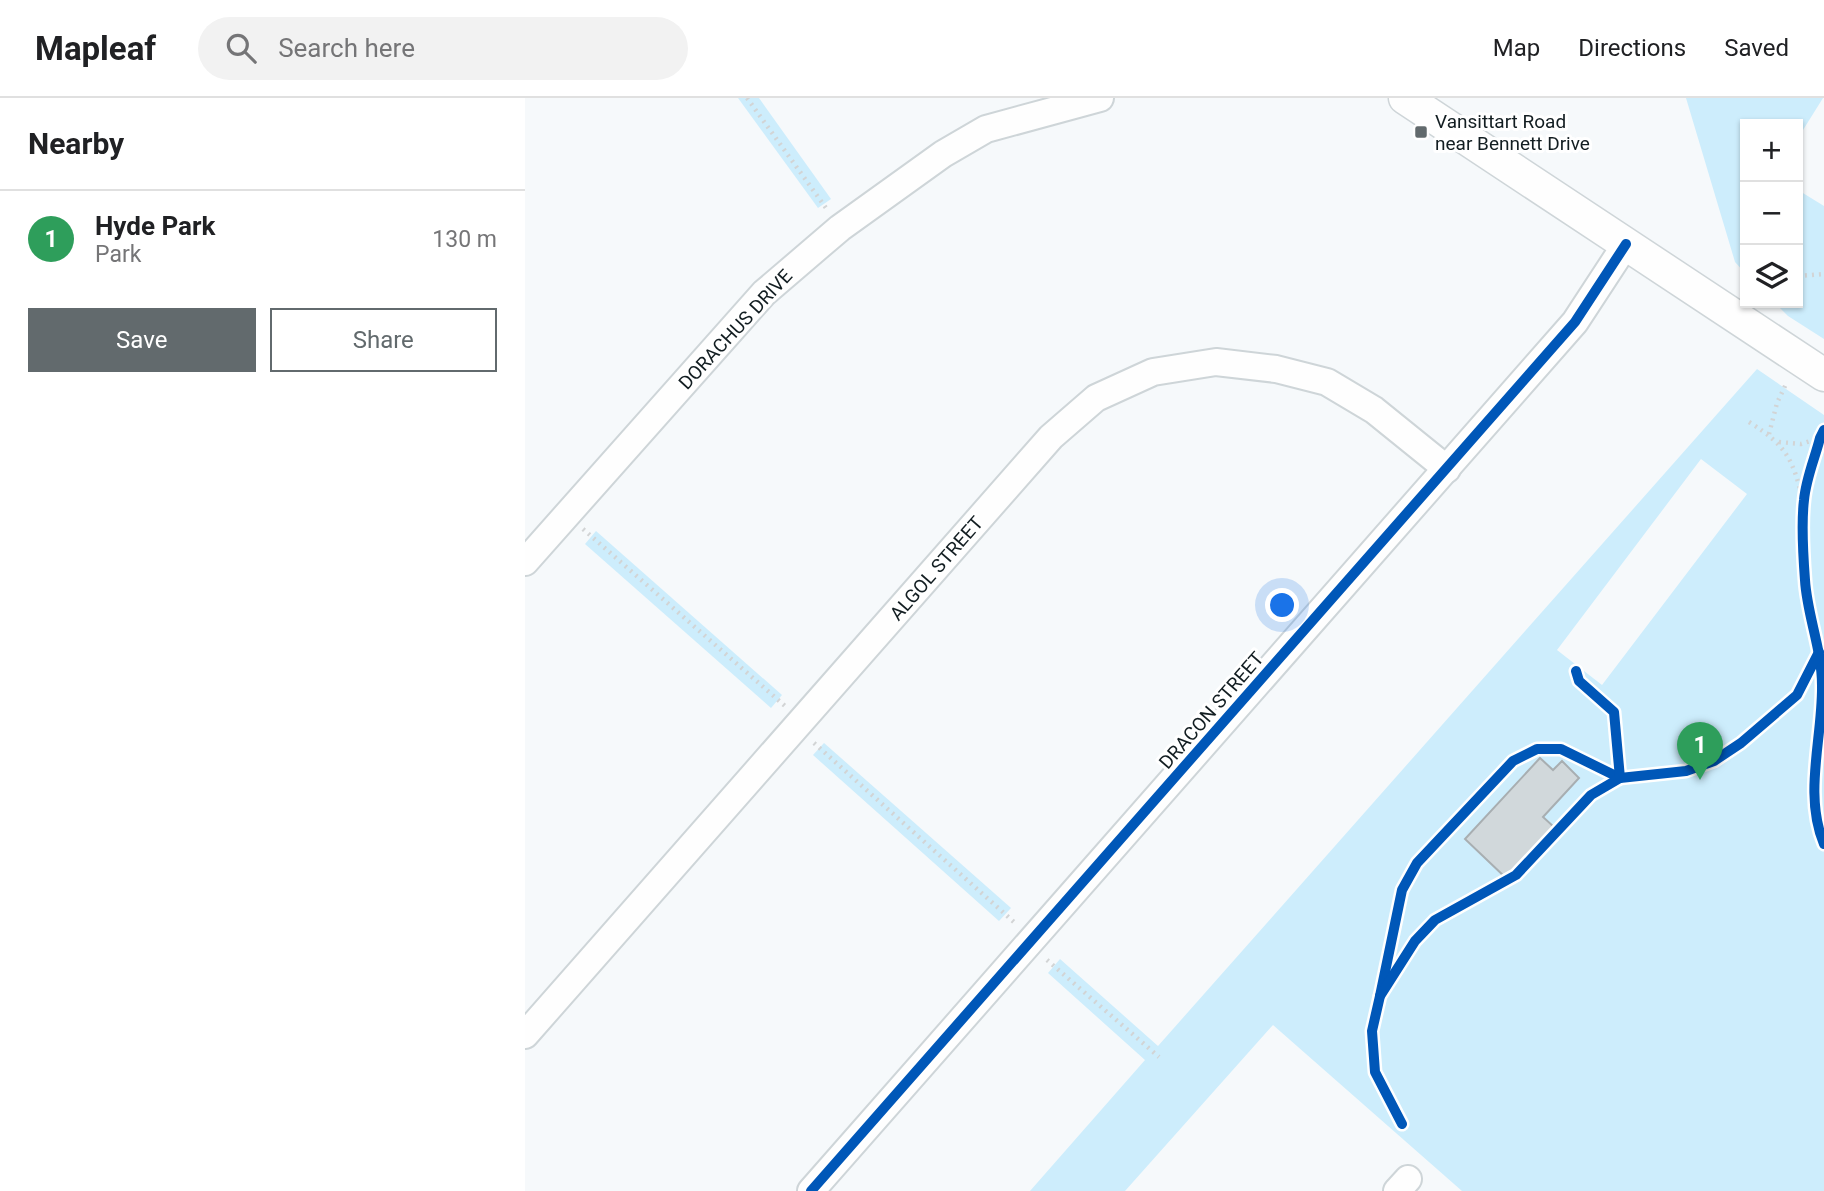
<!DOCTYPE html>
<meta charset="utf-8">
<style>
:root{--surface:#fff;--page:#f2f2f2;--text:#202124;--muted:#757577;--line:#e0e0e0;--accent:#626a6d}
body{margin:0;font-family:Roboto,sans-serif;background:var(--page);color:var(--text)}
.controls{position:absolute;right:21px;top:21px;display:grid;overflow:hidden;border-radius:0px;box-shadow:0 2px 5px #0004}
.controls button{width:63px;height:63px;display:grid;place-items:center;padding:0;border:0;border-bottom:2px solid var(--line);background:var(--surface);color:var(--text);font:35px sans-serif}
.you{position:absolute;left:758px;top:508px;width:24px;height:24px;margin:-18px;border:5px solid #fff;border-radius:50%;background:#1a73e8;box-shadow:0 0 0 10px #1a73e833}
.badge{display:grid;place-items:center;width:46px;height:46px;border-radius:50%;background:var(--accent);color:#fff;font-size:23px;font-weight:700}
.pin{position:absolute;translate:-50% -58px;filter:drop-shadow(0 2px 4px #0008)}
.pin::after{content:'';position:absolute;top:37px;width:24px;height:21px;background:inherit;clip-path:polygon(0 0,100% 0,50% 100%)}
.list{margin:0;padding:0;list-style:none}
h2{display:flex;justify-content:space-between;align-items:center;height:91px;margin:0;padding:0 28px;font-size:30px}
h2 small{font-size:23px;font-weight:400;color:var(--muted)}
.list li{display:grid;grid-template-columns:46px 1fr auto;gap:21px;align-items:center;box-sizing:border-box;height:98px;padding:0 28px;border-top:2px solid var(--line)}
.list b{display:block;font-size:26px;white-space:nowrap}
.list p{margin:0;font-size:23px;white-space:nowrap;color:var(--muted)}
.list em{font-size:23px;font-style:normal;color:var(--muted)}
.actions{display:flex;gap:14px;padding:21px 28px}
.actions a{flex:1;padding:16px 0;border:2px solid var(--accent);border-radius:0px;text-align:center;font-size:24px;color:var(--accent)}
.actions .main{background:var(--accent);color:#fff}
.icon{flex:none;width:38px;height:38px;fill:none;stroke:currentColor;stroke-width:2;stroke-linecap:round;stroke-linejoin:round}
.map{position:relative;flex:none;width:1299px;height:1093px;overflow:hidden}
header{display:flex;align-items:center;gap:42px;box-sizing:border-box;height:98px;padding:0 35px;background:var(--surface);border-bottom:2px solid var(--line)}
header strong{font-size:33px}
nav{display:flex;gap:38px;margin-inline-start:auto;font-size:24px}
.search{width:490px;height:63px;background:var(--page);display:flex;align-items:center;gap:18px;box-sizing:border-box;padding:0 24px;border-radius:38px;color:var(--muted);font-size:26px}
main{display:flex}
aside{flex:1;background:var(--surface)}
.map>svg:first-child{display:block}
.green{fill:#cdedfc;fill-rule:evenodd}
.building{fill:#d1d8db;stroke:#a8aeb1;stroke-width:2}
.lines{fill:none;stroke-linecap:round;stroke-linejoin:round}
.minor-casing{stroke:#ced5d8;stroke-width:30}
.tertiary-casing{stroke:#ced5d8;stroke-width:35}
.path{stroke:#d2d4d5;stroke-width:4.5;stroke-dasharray:2 5;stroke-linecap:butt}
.minor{stroke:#fefefe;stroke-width:26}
.tertiary{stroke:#fefefe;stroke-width:32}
.cycleway-casing{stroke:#fff;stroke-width:15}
.cycleway{stroke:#0057b8;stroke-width:10}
.poi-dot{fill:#626a6d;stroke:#fff;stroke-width:2.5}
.labels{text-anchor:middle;stroke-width:6;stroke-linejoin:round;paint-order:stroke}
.poi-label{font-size:19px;fill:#121d21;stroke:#fff;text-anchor:start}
.street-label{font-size:19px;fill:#121d21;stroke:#fff}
</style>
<header>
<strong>Mapleaf</strong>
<div class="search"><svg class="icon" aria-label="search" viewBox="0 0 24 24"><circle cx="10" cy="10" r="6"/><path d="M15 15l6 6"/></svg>Search here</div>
<nav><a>Map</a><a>Directions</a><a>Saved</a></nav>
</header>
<main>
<aside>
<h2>Nearby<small></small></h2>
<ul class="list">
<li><span class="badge" style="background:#2e9e5b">1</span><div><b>Hyde Park</b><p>Park</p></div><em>130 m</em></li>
</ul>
<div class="actions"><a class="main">Save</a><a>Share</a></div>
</aside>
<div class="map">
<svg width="1299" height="1093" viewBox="0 0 1299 1093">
<rect width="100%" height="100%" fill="#f6f9fb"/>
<g class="green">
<polygon points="213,0 234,0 306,101 293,110"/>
<polygon points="1161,0 1298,0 1273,40 1273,26 1220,26 1220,175 1210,164"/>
<polygon points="1273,92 1299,108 1299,241 1263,218 1250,205 1273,205"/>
<path d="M1232,271L1299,317V1093H937L748,927L600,1093H505L620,962L523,875L535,861L633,948ZM1176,361L1222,396L1077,587L1032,552ZM1015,660L1028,672L1037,663L1054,680L1018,719L1028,730L982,780L940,741Z"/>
<polygon points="71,433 257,597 246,610 60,446"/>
<polygon points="299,645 486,810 474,823 288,657"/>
</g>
<polygon class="building" points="1015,660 1028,672 1037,663 1054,680 1018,719 1029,729 981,780 940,741"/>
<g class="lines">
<g class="minor-casing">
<g id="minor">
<polyline points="0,464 239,195 315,130 418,56 461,31 575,0"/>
<polyline points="0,937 526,339 571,300 628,274 691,264 751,271 802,284 849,312 922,371"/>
<polyline points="286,1093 1050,224 1101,146"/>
<polyline points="872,1093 883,1081"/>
</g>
</g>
<g class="tertiary-casing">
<polyline id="tertiary" points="880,0 1299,277"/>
</g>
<g class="path">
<polyline points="222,0 301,110"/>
<polyline points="1273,146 1273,157"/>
<polyline points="1273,178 1299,176"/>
<path d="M1224,324C1261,347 1268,361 1278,403"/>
<polyline points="1244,336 1252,305 1261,286"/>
<polyline points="1254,344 1276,346 1295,340"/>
<polyline points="58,431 260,608"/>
<polyline points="289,645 490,825"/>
<polyline points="522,862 634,959"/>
</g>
<use href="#minor" class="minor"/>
<use href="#tertiary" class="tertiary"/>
<g class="cycleway-casing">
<g id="cycleway">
<path d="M1299,332L1295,340C1290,360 1281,380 1279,402C1276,427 1278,456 1280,482C1282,517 1297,551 1297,587C1298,639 1278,696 1299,746"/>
<polyline points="855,898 877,792 892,765 988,663 1012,651 1036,651 1095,680 1161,673 1189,663 1216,645 1272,597 1294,554"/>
<polyline points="877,1026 850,974 847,933 855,898 890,843 910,822 991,777 1066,697 1095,680 1089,614 1054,583 1051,573"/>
<polyline points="286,1093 1050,224 1101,146"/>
</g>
</g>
<use href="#cycleway" class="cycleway"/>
</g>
<rect class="poi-dot" x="889" y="27" width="14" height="14" rx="3.5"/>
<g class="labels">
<g class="poi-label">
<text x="910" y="30">Vansittart Road<tspan x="910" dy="22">near Bennett Drive</tspan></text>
</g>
<g class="street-label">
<text transform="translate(210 231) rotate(-47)" y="7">DORACHUS DRIVE</text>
<text transform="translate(411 470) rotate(-49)" y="7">ALGOL STREET</text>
<text transform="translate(686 612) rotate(-49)" y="7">DRACON STREET</text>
</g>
</g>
</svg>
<div class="controls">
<button>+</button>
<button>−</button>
<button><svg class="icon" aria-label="layers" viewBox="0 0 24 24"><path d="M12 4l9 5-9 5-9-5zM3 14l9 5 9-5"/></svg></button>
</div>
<div class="you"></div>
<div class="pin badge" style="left:1175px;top:682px;background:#2e9e5b">1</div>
</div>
</main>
